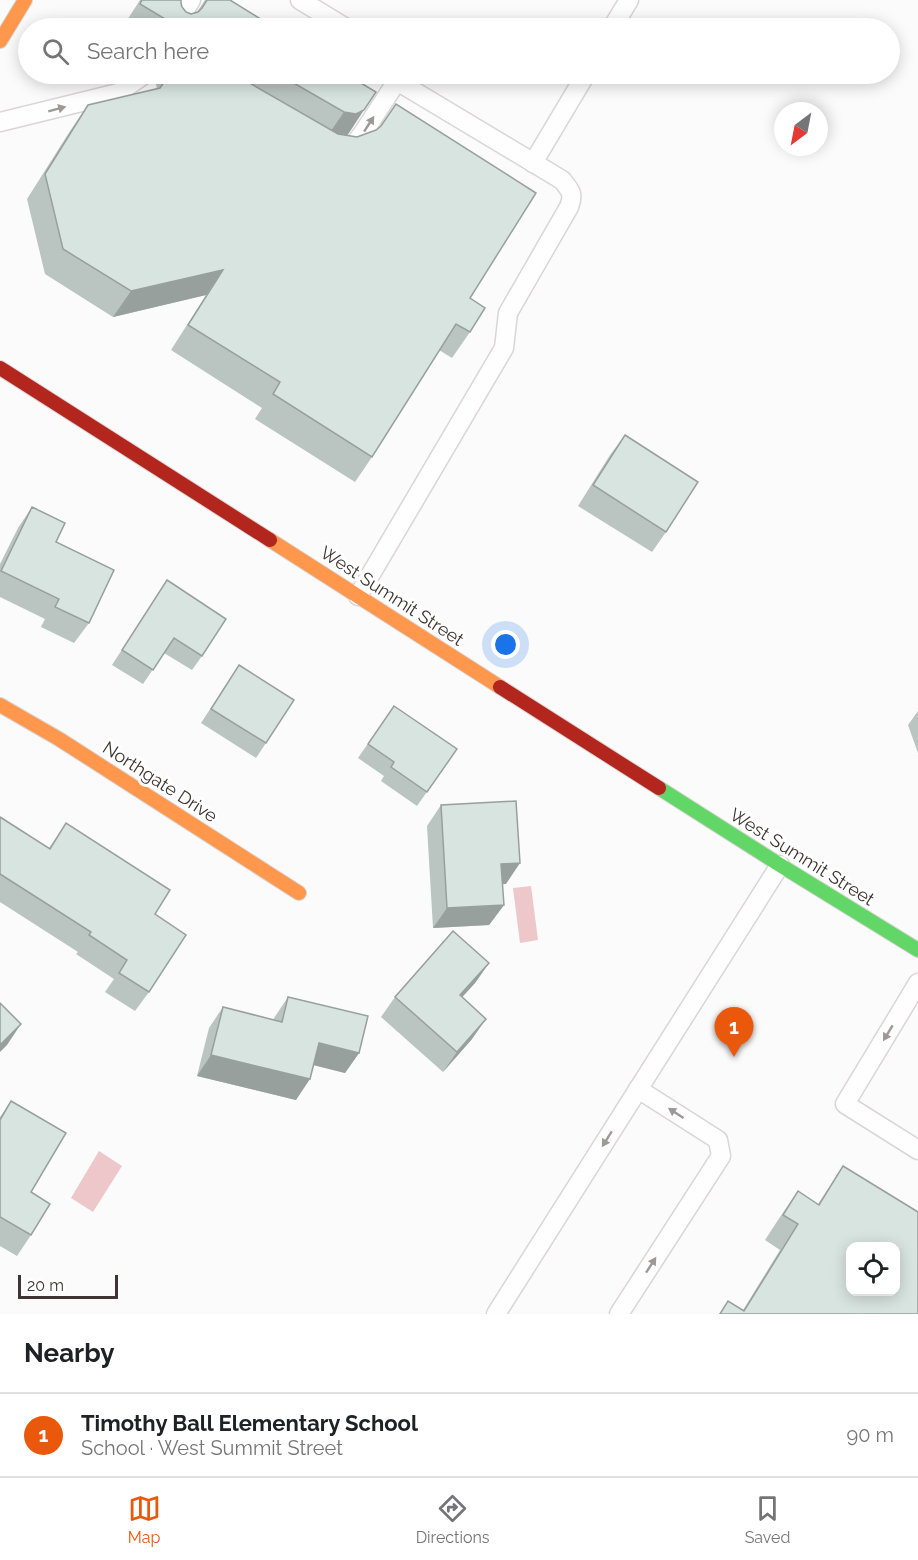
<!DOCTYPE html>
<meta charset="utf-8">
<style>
:root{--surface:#fff;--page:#f6f6f6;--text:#202124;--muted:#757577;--line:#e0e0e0;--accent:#ea580c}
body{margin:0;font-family:Raleway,sans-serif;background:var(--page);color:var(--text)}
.controls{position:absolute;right:18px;bottom:18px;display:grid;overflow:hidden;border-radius:12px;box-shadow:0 3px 15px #0003}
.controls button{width:54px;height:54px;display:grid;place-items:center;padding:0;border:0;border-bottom:2px solid var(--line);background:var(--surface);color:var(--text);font:30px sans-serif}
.compass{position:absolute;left:774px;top:102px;width:54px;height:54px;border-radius:50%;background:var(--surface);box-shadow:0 3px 15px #0003;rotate:212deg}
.scale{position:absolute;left:18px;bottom:15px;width:100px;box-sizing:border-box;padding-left:6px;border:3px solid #3f3334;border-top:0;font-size:16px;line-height:21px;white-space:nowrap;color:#3f3334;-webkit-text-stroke:4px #fff;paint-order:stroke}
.you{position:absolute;left:506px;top:645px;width:21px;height:21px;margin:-15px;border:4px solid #fff;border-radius:50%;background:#1a73e8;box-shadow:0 0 0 9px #1a73e833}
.badge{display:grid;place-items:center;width:39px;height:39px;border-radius:50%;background:var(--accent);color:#fff;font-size:20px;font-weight:700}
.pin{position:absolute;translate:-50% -50px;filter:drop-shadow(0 2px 3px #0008)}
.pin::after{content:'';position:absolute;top:32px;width:21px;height:18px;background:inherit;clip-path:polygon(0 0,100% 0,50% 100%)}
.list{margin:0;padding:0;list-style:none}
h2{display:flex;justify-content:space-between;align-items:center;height:78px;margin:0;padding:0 24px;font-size:26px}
h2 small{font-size:20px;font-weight:400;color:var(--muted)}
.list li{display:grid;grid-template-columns:39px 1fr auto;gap:18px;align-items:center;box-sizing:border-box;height:84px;padding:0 24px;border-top:2px solid var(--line)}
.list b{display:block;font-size:22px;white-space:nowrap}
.list p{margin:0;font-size:20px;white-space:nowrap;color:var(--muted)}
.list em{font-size:20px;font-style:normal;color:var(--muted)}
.icon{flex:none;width:33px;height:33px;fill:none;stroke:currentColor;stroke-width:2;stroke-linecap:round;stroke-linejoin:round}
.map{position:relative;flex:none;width:918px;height:1314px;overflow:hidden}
.search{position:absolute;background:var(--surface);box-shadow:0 3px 15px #0003;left:18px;right:18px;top:18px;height:66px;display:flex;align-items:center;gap:15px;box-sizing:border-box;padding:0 21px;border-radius:33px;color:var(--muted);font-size:22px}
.sheet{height:162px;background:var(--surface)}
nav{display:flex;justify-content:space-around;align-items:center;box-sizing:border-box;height:84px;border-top:2px solid var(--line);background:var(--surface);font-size:16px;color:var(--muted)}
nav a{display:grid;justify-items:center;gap:3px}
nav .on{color:var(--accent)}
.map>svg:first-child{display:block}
.water{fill:#eec7cb}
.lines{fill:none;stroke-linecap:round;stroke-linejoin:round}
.lane-casing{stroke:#dbd5d6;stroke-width:21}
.fast-casing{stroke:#dbd5d6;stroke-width:16}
.slow-casing{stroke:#dbd5d6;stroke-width:16}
.jam-casing{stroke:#dbd5d6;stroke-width:16}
.lane{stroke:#fefefe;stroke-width:18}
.fast{stroke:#63d668;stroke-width:14}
.slow{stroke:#ff974d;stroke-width:14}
.jam{stroke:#b3261e;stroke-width:14}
.wall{fill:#bac4c1}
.shaded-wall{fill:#97a09d}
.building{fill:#d8e4e0;stroke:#97a09d;stroke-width:1.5;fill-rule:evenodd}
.oneway{fill:#9e9899}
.labels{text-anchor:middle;stroke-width:6;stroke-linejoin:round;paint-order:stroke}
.street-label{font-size:18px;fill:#3f3334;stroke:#fff}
</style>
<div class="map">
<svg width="918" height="1314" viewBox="0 0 918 1314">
<rect width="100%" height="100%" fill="#fbfbfb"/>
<g class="water">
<polygon points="531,886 538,940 520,943 513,888"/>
<polygon points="99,1151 122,1166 93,1212 71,1198"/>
</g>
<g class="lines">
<g class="lane-casing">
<g id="lane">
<polyline points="300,0 346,28"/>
<polyline points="174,28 191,0"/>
<polyline points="612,28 629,0"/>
<polyline points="0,122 118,93 145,74"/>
<polyline points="345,149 354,145 363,133 397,81"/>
<polyline points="533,163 586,74"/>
<path d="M358,596L504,348L508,313L569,207C574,194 571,191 562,180L397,81L392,74"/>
<polyline points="918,983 845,1104 918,1150"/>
<polyline points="496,1314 780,865"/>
<polyline points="619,1314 721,1156 718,1140 638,1089"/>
</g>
</g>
<g class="fast-casing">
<polyline id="fast" points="659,788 780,865 918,950"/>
</g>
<g class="slow-casing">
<g id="slow">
<polyline points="0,41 25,0"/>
<polyline points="270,540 500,687"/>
<polyline points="0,705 59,739 299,893"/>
</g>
</g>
<g class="jam-casing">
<g id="jam">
<polyline points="0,368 270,540"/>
<polyline points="500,687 659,788"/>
</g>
</g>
<use href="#lane" class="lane"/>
<use href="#fast" class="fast"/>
<use href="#slow" class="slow"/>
<use href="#jam" class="jam"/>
</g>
<g class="wall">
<polygon points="140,0 181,0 181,3 182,7 186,12 191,14 197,12 205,0 230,0 275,28 122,28"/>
<polygon points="157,74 346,74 347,135 357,137 376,130 380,127 396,104 470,298 470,332 452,358 439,350 372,457 355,482 255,419 262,408 171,350 206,295 113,317 45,274 27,199 70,131 88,105 157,89 155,79"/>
<polygon points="625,435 666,532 652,552 578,506 610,455"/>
<polygon points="32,507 56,542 89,623 74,643 41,627 45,619 0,597 0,564 18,528"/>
<polygon points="167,580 202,656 192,670 164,653 143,684 112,665"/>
<polygon points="239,665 266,743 256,758 201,723"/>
<polygon points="394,706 457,749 417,806 381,781 384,776 358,758"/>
<polygon points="918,711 918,753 908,725"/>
<polygon points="441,805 506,884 502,884 504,905 489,925 433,928 427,826"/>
<polygon points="0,817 49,848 66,823 155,914 149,992 135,1011 105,992 114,979 76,954 78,952 0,902"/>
<polygon points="489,963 475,983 462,997 472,1039 443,1072 381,1017 395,997"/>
<polygon points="288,997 359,1053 345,1073 314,1065 296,1100 197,1076 209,1028 223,1007 273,1020 274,1018"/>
<polygon points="11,1101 31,1192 31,1235 17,1256 0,1246 0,1117"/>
<polygon points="843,1166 918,1314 719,1314 728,1301 743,1310 780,1250 765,1240 780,1217 798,1191 818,1204"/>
</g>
<g class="shaded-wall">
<polygon points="364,110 347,136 326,138 344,112"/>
<polygon points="223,270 206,295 113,317 131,291"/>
<polygon points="520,863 506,884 487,885 501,864"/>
<polygon points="504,905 489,925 433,928 447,908"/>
<polygon points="489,963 475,983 445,1016 460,995"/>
<polygon points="486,1019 472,1039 443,1072 457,1052"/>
<polygon points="21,1024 7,1045 0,1052 0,1045"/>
<polygon points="319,1043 359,1053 345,1073 305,1063"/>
<polygon points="211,1055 310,1079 296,1100 197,1076"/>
</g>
<g class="building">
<polygon points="142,0 181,0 181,3 182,7 186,12 191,14 198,12 202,8 207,0 230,0 275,28 180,28 140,4"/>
<polygon points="170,74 234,74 338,134 357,137 376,130 381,126 396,104 536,193 470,298 485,308 470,332 456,324 372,457 273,394 280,382 188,325 223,270 131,291 63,249 45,174 88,105 160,88"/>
<polygon points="278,74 346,74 376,92 364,110 356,114 344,112"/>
<polygon points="625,435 698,482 666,532 593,485"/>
<polygon points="32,507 65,523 56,542 114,570 89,623 55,607 59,599 1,571"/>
<polygon points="167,580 226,619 202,656 174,638 153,670 122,650"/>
<polygon points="239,665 294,700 266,743 211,709"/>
<polygon points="394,706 457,749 427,792 391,767 394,762 368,744"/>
<polygon points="516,801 520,863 501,864 504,905 447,908 441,805"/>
<polygon points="0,817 50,849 66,823 170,890 155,914 186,935 149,992 119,973 127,960 89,935 91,932 0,874"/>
<polygon points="453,931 489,963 460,995 486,1019 457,1052 395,997"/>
<polygon points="288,997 368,1016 359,1053 319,1043 310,1079 211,1055 223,1007 282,1022"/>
<polygon points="0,1003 21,1024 0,1045"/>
<polygon points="11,1101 66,1133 31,1192 50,1204 31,1235 0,1217 0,1120"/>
<path d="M843,1166L918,1212V1314H720L728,1301L744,1311L798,1224L783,1215L798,1191L819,1205ZM850,1246H896V1292H850Z"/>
</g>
<defs><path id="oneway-solid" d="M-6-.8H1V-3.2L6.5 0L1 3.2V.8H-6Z" transform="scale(1.5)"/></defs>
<g class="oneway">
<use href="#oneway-solid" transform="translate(57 109) rotate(-15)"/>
<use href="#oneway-solid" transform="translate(369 124) rotate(-57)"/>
<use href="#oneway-solid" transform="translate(888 1033) rotate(121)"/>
<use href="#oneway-solid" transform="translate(676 1113) rotate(-147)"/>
<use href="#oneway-solid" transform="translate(607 1139) rotate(122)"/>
<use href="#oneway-solid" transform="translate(651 1265) rotate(-57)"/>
</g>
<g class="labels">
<g class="street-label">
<text transform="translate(392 596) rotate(33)" y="6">West Summit Street</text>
<text transform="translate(160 782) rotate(33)" y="6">Northgate Drive</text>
<text transform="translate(802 857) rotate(32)" y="6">West Summit Street</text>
</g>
</g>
</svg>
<div class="controls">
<button><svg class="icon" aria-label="locate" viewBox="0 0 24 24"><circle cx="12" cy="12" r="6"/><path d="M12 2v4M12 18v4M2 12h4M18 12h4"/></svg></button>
</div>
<svg class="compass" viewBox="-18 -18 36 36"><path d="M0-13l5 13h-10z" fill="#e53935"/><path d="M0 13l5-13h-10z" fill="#757577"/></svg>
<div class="scale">20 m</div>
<div class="you"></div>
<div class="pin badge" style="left:734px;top:1057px">1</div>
<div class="search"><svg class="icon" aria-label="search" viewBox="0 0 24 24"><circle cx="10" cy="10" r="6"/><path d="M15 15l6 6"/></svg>Search here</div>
</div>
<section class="sheet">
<h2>Nearby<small></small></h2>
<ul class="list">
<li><span class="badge">1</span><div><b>Timothy Ball Elementary School</b><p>School · West Summit Street</p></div><em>90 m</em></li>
</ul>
</section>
<nav>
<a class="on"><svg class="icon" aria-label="map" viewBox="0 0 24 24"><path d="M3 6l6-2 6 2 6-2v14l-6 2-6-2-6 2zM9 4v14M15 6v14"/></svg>Map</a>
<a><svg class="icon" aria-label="directions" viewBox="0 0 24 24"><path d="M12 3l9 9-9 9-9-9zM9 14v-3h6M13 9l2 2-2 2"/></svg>Directions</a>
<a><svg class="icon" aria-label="saved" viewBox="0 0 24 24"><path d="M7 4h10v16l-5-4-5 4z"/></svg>Saved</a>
</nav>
